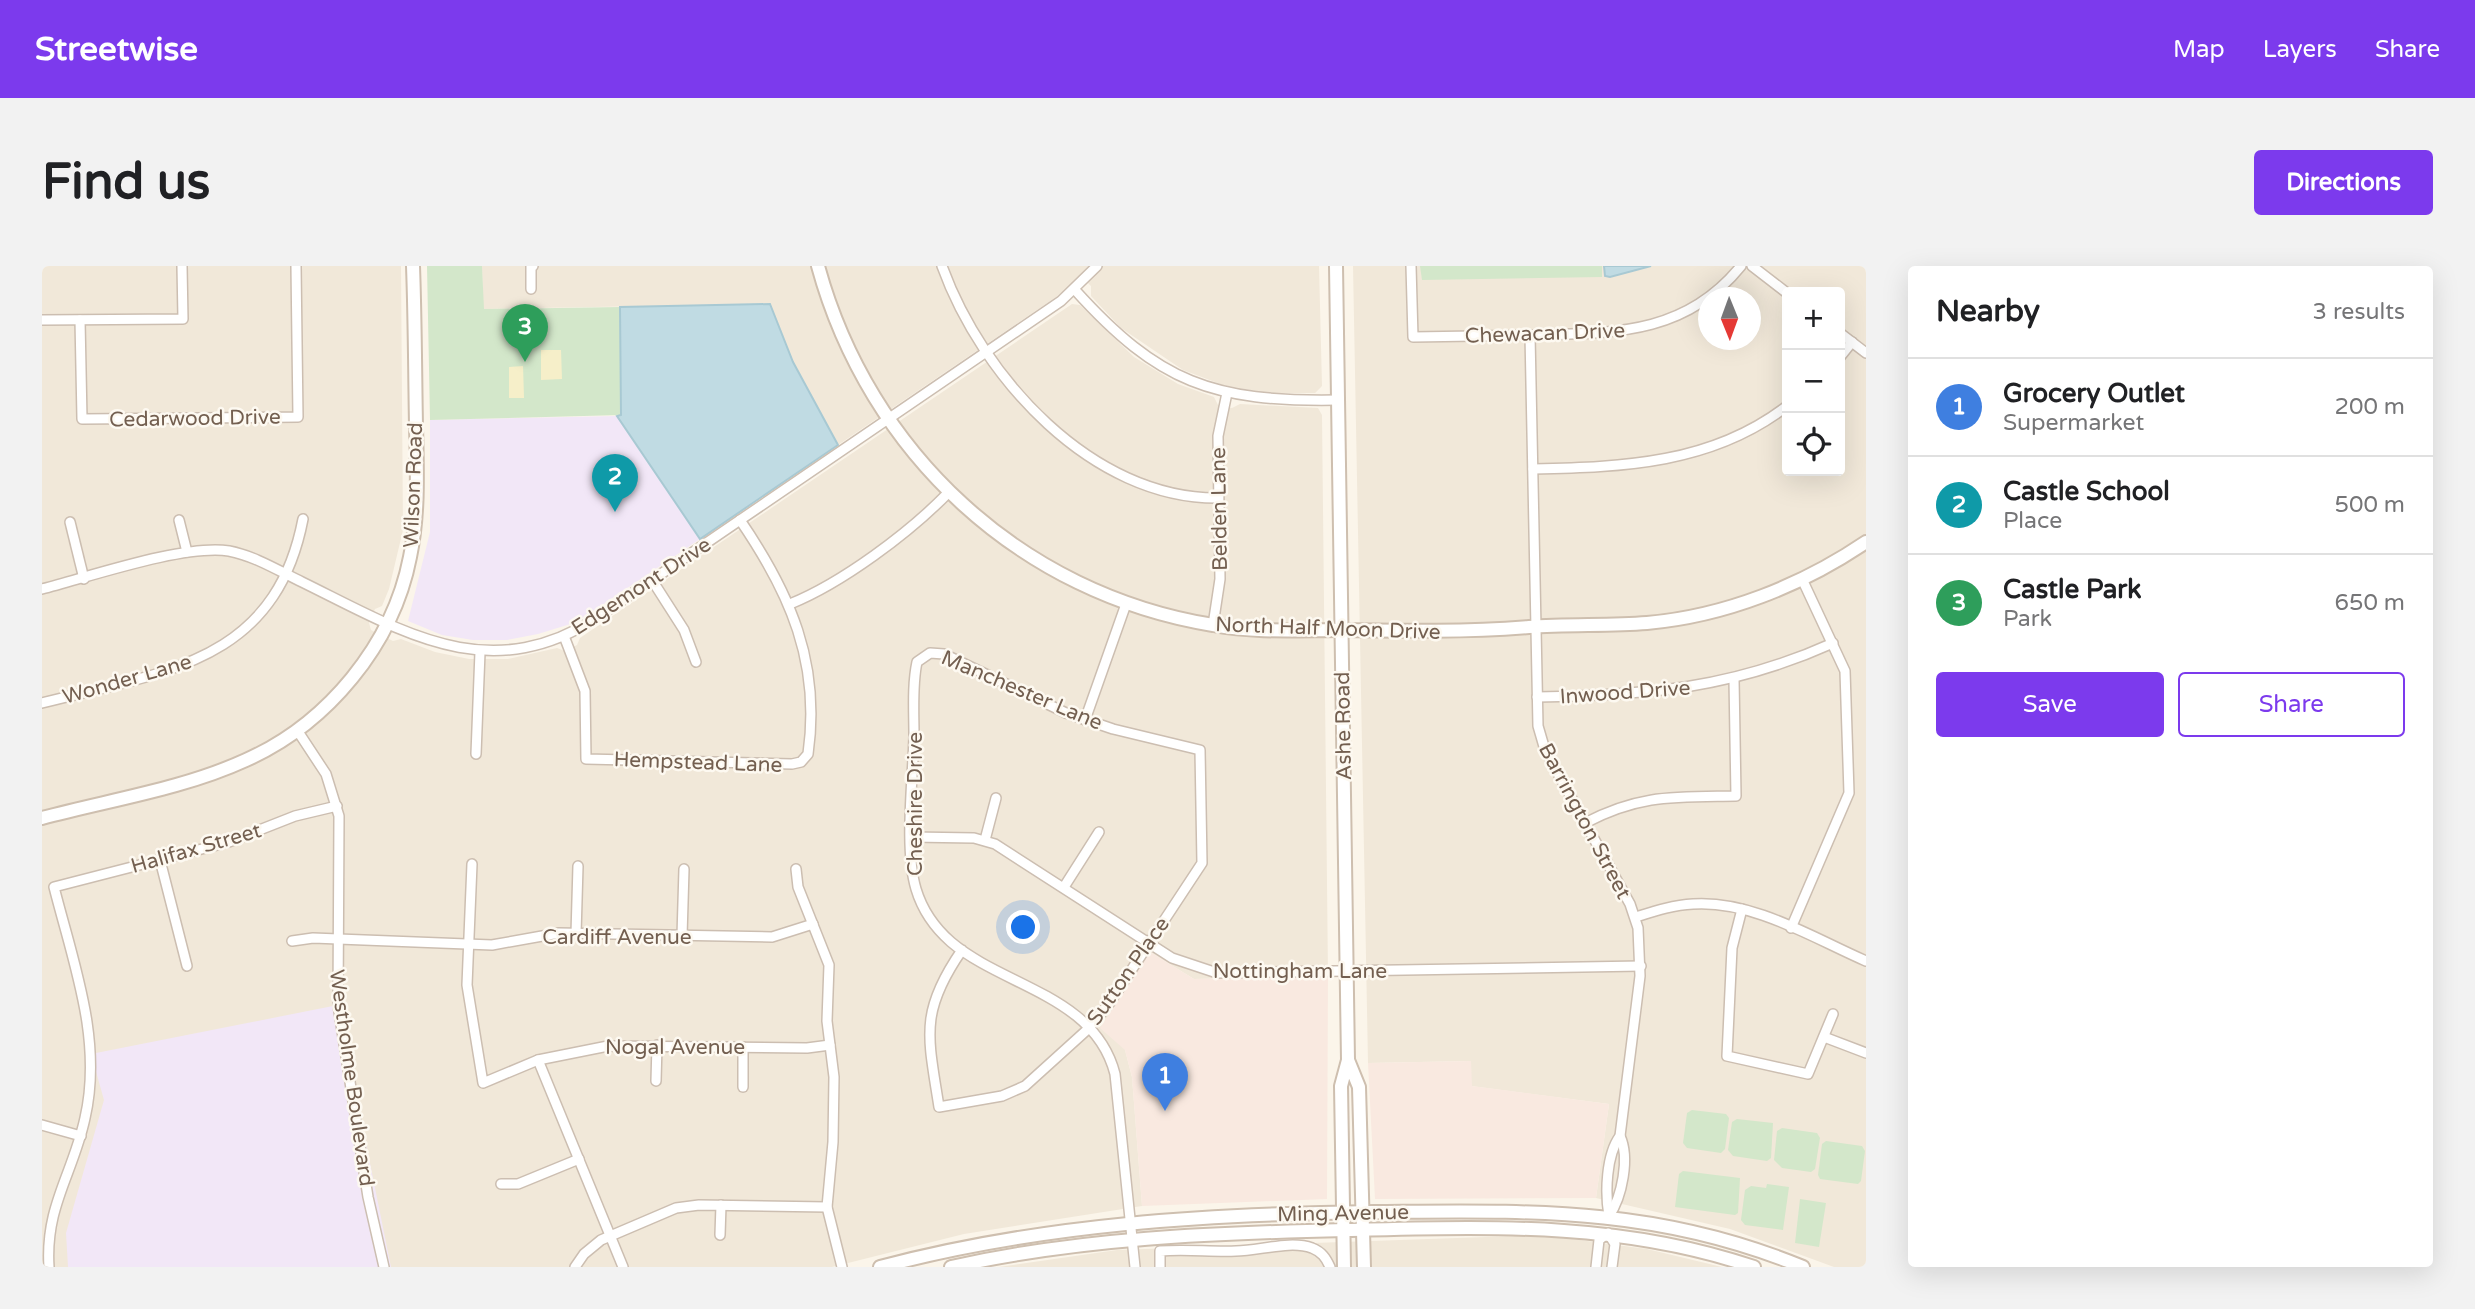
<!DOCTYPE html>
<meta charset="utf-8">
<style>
:root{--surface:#fff;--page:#f2f2f2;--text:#202124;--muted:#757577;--line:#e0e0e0;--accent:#7c3aed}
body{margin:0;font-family:"Varela Round",sans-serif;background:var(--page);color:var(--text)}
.controls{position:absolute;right:21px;top:21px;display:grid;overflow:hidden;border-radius:7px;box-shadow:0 7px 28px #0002}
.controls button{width:63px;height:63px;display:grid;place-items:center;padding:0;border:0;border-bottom:2px solid var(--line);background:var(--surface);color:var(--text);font:35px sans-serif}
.compass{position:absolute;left:1656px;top:21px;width:63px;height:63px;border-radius:50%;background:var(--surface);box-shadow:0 7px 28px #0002;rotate:179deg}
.you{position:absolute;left:982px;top:662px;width:24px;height:24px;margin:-18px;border:5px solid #fff;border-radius:50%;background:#1a73e8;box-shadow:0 0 0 10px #1a73e833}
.badge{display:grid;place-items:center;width:46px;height:46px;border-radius:50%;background:var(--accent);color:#fff;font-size:23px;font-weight:700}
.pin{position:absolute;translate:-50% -58px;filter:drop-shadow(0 2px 4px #0008)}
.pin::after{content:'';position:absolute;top:37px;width:24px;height:21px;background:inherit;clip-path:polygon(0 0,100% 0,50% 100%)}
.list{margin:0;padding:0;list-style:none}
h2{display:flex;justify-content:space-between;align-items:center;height:91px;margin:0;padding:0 28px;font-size:30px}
h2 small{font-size:23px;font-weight:400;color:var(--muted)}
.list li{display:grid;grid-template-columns:46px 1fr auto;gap:21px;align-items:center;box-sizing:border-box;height:98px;padding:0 28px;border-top:2px solid var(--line)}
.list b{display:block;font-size:26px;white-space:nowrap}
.list p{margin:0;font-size:23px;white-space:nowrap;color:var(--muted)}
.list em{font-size:23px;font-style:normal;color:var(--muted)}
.actions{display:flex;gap:14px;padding:21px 28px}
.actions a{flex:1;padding:16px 0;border:2px solid var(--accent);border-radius:7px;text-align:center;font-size:24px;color:var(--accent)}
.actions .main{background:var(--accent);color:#fff}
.icon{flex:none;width:38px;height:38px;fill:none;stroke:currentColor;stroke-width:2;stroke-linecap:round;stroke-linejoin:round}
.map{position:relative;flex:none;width:1824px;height:1001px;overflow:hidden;border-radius:7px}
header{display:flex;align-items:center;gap:42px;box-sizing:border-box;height:98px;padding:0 35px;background:var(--accent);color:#fff}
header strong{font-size:33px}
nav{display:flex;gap:38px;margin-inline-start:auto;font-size:24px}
.intro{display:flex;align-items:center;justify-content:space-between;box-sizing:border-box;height:168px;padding:0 42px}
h1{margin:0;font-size:49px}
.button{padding:18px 32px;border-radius:7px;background:var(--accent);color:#fff;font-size:24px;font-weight:700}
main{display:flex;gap:42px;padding:0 42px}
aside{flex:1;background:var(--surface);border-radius:7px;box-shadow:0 7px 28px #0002}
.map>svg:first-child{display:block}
.residential{fill:#f1e8d9;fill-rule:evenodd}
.commercial{fill:#f9e9e0}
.education{fill:#f2e7f7}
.green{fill:#d3e7ca}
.sand{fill:#f6efc9}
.water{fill:#c0dbe3;stroke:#a8c9d3;stroke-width:2}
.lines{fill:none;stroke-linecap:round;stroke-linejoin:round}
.street-casing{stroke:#ccbeb1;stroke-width:12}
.secondary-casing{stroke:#cebfaf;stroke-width:16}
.street{stroke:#fff;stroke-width:9}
.secondary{stroke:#fff;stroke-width:12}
.labels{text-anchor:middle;stroke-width:5;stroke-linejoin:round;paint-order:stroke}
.street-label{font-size:21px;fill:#735f50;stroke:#fdf9f1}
</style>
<header>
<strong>Streetwise</strong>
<nav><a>Map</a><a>Layers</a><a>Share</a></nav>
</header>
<div class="intro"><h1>Find us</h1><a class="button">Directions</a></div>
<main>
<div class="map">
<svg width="1824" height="1001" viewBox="0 0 1824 1001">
<rect width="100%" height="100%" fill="#fbf5ea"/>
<g class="residential">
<polygon points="0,0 359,0 361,264 347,323 340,340 333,343 327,357 329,364 351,375 359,373 393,386 427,393 466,393 515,382 523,385 535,379 538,372 1030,38 1038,39 1092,91 1136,118 1172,131 1176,139 1190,142 1198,138 1276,142 1280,149 1286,710 1152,713 1108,686 1083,784 1090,811 1100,940 922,968 790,1001 0,1001"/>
<polygon points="440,0 1277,0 1280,120 1273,127 1225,127 1181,119 1141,104 1079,62 1049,30 1049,20 1039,10 1014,31 796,179 751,96 728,38 441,43"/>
<path d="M1311,0H1824V1001H1792L1688,963L1554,932L1567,838L1429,820L1428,795L1326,797ZM1745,26H1798V205H1745ZM1666,32H1708V74H1666Z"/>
<polygon points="1473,970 1522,972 1605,983 1680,1001 957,1001 1075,984"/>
</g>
<g class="commercial">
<polygon points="1108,686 1152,713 1286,710 1285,933 1100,940 1090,811 1083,784 1058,762"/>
<polygon points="1429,795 1430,820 1567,838 1554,932 1333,933 1326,797"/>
</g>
<g class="education">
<polygon points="575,150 658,273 535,356 496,368 465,374 431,374 400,369 366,355 388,266 388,154"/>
<polygon points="296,739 349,1001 26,1001 24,967 62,834 49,788"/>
</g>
<g class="green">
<polygon points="385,0 440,0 442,43 578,41 579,149 388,154"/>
<polygon points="1378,0 1560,0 1560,11 1380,14"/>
<polygon points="1650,844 1684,848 1687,852 1683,883 1679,887 1645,882 1641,877 1645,847"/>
<polygon points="1695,853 1731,857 1729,892 1725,895 1691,890 1686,884 1690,856"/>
<polygon points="1740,862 1775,867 1778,872 1773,903 1769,906 1740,902 1732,894 1735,865"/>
<polygon points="1784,875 1820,880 1823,885 1819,915 1816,918 1778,913 1776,909 1780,878"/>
<polygon points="1641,905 1698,912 1696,947 1693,949 1633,941 1637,908"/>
<polygon points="1725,918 1747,921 1741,964 1703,959 1699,954 1703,924 1709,920 1724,922"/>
<polygon points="1758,933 1784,937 1777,981 1753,977"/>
</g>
<g class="sand">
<polygon points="499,84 519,84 520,113 499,114"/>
<polygon points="481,100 482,132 467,132 467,101"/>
</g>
<g class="water">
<polygon points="1562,0 1609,0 1568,11 1563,10"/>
<polygon points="728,38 751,96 796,179 658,273 575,150 579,149 578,41"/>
</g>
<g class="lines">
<g class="street-casing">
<g id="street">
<path d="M900,0C940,111 1050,233 1176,232"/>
<path d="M1369,0L1371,71C1412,70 1453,70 1494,69C1574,67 1644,68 1699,0"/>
<polyline points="1710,0 1745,27"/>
<polyline points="489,23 489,0 491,0"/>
<path d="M1033,24C1117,117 1171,136 1295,134"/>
<polyline points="0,54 141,53 140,0"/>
<polyline points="38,54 40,153 256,151 254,0"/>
<polyline points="1798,67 1824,87"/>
<path d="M1488,69L1496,460L1503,484L1588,638L1596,662L1598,710L1578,870C1564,889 1563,927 1567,950"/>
<polyline points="1798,91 1810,76"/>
<path d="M1491,203C1581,201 1670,198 1745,140"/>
<polyline points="137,254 145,286"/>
<polyline points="28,256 42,313"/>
<polyline points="610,314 642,364 654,396"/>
<path d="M0,323C47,311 142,278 187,285C213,290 237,305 260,316C360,365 445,421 553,353L1019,35L1055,0"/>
<path d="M748,338C800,317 867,267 906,227"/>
<polyline points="1171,359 1178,313 1176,170 1185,127"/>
<path d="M522,370L543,425L544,493L750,498L759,496L766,488C779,397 748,327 698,254"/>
<path d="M1495,431C1605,429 1689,423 1791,377"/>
<path d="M0,437C120,406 233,398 261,253"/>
<polyline points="1043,454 1084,338"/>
<polyline points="255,464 284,508 297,550 296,739 326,931 342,1001"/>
<polyline points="434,488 438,386"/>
<path d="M1543,557C1598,528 1633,531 1694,530L1692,413"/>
<polyline points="870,571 932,572 953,578 1130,692 1175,707 1599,700"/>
<polyline points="943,574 954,532"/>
<polyline points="118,594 145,700"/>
<polyline points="430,598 425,719 441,817 496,794 566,780 765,782 788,779"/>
<polyline points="754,603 756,621 787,699 785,755 792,811 791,876 785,941 800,1001"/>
<polyline points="1022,621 1057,566"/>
<polyline points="1700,643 1690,682 1685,790 1766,808 1791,748"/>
<path d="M1594,651C1613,645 1631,639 1651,638C1711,634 1771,672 1824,695"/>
<polyline points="1749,662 1807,527 1803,405 1760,313"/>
<polyline points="534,668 536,600"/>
<polyline points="640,670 642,603"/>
<polyline points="250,675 271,672 450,679 517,667 730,671 771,658"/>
<path d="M920,684C877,746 886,770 897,841L960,830L983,820L1046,763L1067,738L1160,597L1158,484L1071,463L1024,447L902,388L888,387L875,396C870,419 872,446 872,470C871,514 862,583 874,623C880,643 893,662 909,676C962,721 1053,730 1073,808L1093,1001"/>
<polyline points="1782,771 1824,787"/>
<polyline points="496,794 581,1001"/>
<polyline points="614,815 615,779"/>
<polyline points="701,821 701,781"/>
<polyline points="0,859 39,870"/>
<polyline points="459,918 476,918 537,893"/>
<path d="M1567,950C1580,931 1588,892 1578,870"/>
<polyline points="678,969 679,939"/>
<path d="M7,1001C3,940 31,908 43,852C61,774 31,696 12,621L187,576L253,550L295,540"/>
<polyline points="533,1001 542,988 559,974 634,942 657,939 785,941"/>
<path d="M1118,1001V985C1144,983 1169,986 1194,985C1217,985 1248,974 1270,982C1280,986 1284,992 1288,1001"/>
<polyline points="1554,1001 1557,974 1566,967 1573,978 1570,1001"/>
</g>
</g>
<g class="secondary-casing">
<g id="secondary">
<path d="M776,0C827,187 979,328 1171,359C1214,367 1257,364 1301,364C1363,365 1424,366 1487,361C1526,358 1566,360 1605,357C1683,350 1759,320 1824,276"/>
<polyline points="1294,0 1306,794"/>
<path d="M0,552C67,534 141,523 204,494C285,458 351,379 368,291C377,248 375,203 374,159C373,106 373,53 371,0"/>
<path d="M838,1001C1000,958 1166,948 1333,946C1488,945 1613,940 1761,1001"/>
<path d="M909,1001C1039,972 1170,967 1304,964C1445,961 1576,955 1712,1001"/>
<polyline points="1302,1001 1299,820 1306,794 1317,821 1322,1001"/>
</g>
</g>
<use href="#street" class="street"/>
<use href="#secondary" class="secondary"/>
</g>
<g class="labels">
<g class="street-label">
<text transform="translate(1503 67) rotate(-2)" y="7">Chewacan Drive</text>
<text transform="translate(153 152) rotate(-1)" y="7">Cedarwood Drive</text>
<text transform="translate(371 219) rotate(-88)" y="7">Wilson Road</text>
<text transform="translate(1177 243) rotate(-91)" y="7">Belden Lane</text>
<text transform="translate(599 320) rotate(-33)" y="7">Edgemont Drive</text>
<text transform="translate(1286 362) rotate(2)" y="7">North Half Moon Drive</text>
<text transform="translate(85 413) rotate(-16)" y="7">Wonder Lane</text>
<text transform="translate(980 424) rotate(23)" y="7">Manchester Lane</text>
<text transform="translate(1583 426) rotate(-4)" y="7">Inwood Drive</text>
<text transform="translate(1301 460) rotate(-91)" y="7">Ashe Road</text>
<text transform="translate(656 496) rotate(2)" y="7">Hempstead Lane</text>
<text transform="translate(873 538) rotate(-90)" y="7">Cheshire Drive</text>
<text transform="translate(1543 555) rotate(62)" y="7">Barrington Street</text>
<text transform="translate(154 582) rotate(-16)" y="7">Halifax Street</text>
<text x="575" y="678">Cardiff Avenue</text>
<text transform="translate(1086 705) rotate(-55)" y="7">Sutton Place</text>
<text x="1258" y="712">Nottingham Lane</text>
<text x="633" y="788">Nogal Avenue</text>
<text transform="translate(310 812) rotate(82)" y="7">Westholme Boulevard</text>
<text transform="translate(1301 947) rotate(-1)" y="7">Ming Avenue</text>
</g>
</g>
</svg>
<div class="controls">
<button>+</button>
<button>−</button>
<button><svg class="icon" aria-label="locate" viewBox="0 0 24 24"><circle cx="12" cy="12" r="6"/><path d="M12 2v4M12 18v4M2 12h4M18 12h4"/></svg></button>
</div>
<svg class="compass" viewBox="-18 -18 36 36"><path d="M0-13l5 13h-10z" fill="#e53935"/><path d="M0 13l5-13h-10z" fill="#757577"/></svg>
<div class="you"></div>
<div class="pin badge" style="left:1123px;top:845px;background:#3f7fe0">1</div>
<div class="pin badge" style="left:573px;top:246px;background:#0f9aa8">2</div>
<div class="pin badge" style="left:483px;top:96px;background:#2e9e5b">3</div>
</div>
<aside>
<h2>Nearby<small>3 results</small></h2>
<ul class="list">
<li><span class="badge" style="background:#3f7fe0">1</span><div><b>Grocery Outlet</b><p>Supermarket</p></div><em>200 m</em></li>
<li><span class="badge" style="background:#0f9aa8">2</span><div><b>Castle School</b><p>Place</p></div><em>500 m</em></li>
<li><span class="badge" style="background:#2e9e5b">3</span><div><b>Castle Park</b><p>Park</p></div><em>650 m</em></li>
</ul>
<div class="actions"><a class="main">Save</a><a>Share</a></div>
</aside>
</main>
